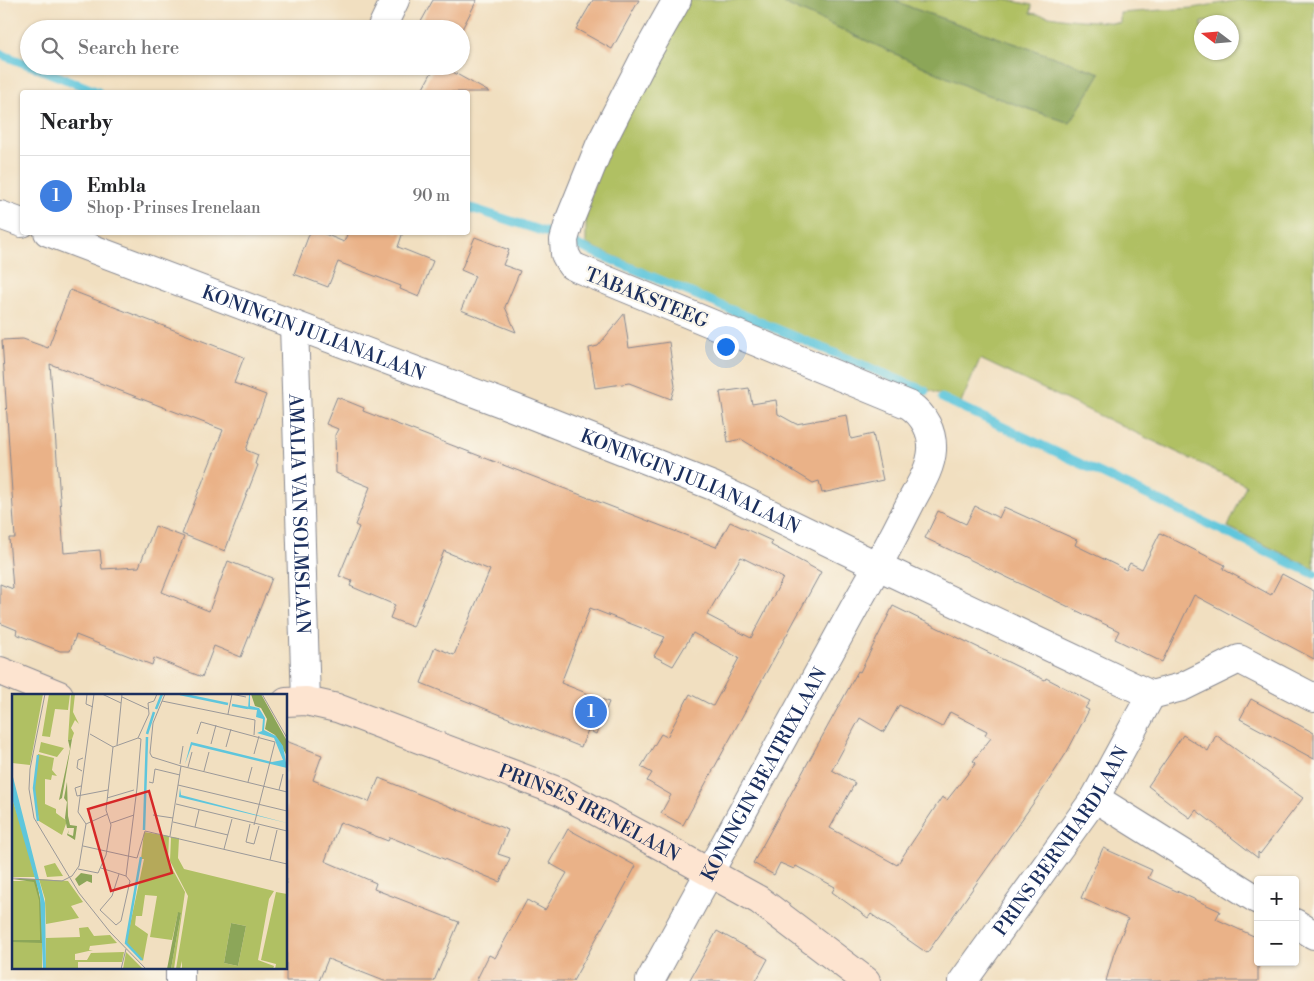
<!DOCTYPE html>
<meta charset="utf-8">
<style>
:root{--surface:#fff;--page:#f6f6f6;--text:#202124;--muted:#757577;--line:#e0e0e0;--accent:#b5179e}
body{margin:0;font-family:"Libre Bodoni",serif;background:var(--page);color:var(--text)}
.controls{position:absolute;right:15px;bottom:15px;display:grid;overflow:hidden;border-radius:5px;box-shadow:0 1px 4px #0004}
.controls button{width:45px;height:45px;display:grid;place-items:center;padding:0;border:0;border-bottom:1px solid var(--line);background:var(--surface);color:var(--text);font:25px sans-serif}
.compass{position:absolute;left:1194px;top:15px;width:45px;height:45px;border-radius:50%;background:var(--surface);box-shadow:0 1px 4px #0004;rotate:286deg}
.you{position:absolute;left:725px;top:346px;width:18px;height:18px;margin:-12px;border:4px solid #fff;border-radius:50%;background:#1a73e8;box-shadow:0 0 0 8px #1a73e833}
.badge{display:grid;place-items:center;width:32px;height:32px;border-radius:50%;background:var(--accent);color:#fff;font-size:16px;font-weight:700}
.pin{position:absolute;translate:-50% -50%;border:2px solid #fff;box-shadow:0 1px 5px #0006}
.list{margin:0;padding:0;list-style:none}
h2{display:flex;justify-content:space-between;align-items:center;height:65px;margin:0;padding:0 20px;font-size:21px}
h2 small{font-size:16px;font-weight:400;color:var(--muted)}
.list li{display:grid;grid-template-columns:32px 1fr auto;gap:15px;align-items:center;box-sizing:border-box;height:80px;padding:0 20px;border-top:1px solid var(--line)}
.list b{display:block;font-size:19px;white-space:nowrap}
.list p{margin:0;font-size:16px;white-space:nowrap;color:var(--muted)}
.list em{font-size:16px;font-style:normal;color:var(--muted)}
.icon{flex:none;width:28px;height:28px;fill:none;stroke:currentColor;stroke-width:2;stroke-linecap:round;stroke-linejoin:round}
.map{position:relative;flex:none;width:1314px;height:981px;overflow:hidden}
.search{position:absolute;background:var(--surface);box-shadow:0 1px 4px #0004;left:20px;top:20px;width:450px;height:55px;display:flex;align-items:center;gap:12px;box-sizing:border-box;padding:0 18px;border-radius:28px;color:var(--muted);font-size:19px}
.panel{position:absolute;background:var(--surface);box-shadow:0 1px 4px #0004;left:20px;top:90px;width:450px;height:145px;border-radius:5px}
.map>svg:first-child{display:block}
.green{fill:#b0c063;stroke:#667860;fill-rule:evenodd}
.forest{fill:#8ca659;stroke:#546a5c}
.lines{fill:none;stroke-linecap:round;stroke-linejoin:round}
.stream{stroke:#5fc6dc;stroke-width:9}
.building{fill:#eab288;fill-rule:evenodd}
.street-casing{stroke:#86878f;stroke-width:30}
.secondary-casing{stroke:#86878f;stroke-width:30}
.street{stroke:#fff;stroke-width:28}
.secondary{stroke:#fde4d0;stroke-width:28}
.labels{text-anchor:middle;stroke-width:4.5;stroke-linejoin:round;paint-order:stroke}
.street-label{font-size:19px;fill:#1b2f5e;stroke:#fbf7ec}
.inset-river{fill:none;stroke:#5fc6dc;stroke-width:2.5}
.inset-road{fill:none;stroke:#9b9999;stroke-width:1}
.view{fill:#d62828;fill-opacity:0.15;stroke:#d62828;stroke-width:2.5}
.inset-edge{fill:none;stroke:#1b2f5e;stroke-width:2.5}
</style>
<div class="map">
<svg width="1314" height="981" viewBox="0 0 1314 981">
<rect width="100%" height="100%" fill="#fbf7ec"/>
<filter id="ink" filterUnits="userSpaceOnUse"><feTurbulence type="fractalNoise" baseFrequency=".02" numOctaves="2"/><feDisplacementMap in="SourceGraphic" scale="10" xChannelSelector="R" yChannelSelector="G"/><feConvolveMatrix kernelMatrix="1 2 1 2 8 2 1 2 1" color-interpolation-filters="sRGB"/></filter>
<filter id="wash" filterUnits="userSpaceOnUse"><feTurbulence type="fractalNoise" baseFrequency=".0096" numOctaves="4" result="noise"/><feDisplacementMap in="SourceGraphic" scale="20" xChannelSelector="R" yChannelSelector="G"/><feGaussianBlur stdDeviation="1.12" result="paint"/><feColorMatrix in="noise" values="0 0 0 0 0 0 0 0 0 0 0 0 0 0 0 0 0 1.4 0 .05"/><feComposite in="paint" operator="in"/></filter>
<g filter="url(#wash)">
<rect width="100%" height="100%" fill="#f1dfc0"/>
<path class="green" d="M688,0H777L977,91L1070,123L1100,73L912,8L895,0H1008L1032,5L1031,13L1068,19L1120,23V13L1192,8L1240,0H1314V569L1228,527L1246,485L980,359L961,403L831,350L586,244V211L599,169ZM1202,22H1232V52H1202Z"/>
<polygon class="forest" points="777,0 895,0 912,8 1100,73 1070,123 977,91"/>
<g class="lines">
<g class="stream">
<polyline points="0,54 29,65"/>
<polyline points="32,66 98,92"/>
<polyline points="468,207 554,235"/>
<polyline points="572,243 925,391"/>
<polyline points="942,398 1314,574"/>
</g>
</g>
<g id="blocks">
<g class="building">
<polygon points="433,0 477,0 462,29 417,29"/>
<polygon points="593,0 639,0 612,49 576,29"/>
<polygon points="435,66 442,66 489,92 421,92"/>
<polygon points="310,232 320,232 344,242 348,232 403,232 398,247 433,261 419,297 400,289 401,286 338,262 328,287 294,274"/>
<polygon points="475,237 509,250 503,265 520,271 505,307 516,332 461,310 475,276 461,270"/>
<polygon points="70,290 244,357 234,383 266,395 246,450 258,455 255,464 258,465 225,551 182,534 223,430 50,364 64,553 100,550 102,569 139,567 155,526 184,537 162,592 209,611 228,561 272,578 241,657 214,646 202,677 154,658 152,665 76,635 70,651 60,651 16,634 17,630 0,623 0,584 13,589 9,538 15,538 2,340 23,339 48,348"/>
<polygon points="624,314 629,348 669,342 675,386 671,399 629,383 595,388 589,348 598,346"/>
<polygon points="749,388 752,404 776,400 778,414 796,424 847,415 851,439 873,434 883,480 822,493 819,481 813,483 741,439 728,442 720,392"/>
<path d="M337,397L364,408L363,411L716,547L730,522L772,541L771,545L821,572L683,825L661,813L671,795L647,781L652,773L641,767L661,734L667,737L690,694L713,706L739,658L693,633L673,666L654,656L665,637L590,608L561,683L609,702L596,734L588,730L581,747L421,683L435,647L454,655L490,570L444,551L413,627L390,618L395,605L350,586L352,581L339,576L359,527L355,525L370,487L336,473L335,435L338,429L326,424ZM741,557L783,578L751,638L707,615Z"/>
<polygon points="975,506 999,518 1004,507 1077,540 1075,545 1126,570 1130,563 1142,569 1160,533 1225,565 1223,569 1271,595 1282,574 1314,591 1314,659 1194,595 1162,662 1115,639 1119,631 925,538 938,511 966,524"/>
<path d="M893,606L1045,680L1046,678L1090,701L1085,708L1089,710L1067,752L1042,791L927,953L871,914L868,918L832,892L835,887L796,866L794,869L780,863L774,875L753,863L858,671L860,672ZM899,705L942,727L950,712L987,731L985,735L991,738L973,761L976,763L947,800L942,797L897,865L830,828L855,783L832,770L860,718L884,732Z"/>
<polygon points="1251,699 1314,733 1314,759 1240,719"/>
<polygon points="1183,735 1208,751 1216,735 1303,798 1260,854 1258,852 1258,858 1196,810 1190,818 1148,786"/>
<polygon points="286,741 322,755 313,780 369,802 379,778 508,830 498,854 510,858 500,882 390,837 388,841 340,822 325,861 376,883 374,889 459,922 434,981 384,981 328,959 319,981 286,981"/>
<polygon points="568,829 636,866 573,981 476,981 489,955 495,958 527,900 545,910 567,873 549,863"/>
<polygon points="1103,848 1152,870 1148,878 1220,911 1216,919 1258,938 1258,981 1106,981 1114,953 1128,919 1081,898"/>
<polygon points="717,931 768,959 756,981 689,981"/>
</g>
</g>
</g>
<g filter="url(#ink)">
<use href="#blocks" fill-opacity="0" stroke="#86878f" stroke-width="1"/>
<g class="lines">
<g class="street-casing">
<g id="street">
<polyline points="381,29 395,0"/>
<polyline points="0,215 22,223"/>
<path id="s1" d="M48,232L512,407L713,486L878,566L1151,695L1182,687L1239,659L1314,698"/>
<path id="s2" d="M294,325L306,701"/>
<polyline points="1095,798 1258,900"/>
<polyline points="1295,923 1314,935"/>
<polyline points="180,967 180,981"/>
<path id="s3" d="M650,981L859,599C878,566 895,534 912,500C920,485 931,468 932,450C933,432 924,415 909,405L577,268L571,265L565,254L564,240L570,219L600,145L646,55L677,0"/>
<path id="s4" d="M963,981L1095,798L1151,695"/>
</g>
</g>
<g class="secondary-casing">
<g id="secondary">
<polyline points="0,671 59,695"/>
<path id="s5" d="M286,702L306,701L337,708L560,792L665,848L759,900L866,981"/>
</g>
</g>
<use href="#street" class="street"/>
<use href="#secondary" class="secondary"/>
</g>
</g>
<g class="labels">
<g class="street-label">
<text transform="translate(647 297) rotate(22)" y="7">TABAKSTEEG</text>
<text dy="7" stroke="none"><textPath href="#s1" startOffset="284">KONINGIN JULIANALAAN</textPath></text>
<text dy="7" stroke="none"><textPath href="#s1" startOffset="689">KONINGIN JULIANALAAN</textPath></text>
<text dy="7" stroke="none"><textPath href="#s2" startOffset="189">AMALIA VAN SOLMSLAAN</textPath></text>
<text dy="7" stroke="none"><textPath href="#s3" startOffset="236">KONINGIN BEATRIXLAAN</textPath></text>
<text dy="7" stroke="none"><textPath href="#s5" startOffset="325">PRINSES IRENELAAN</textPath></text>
<text dy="7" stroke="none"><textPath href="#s4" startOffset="171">PRINS BERNHARDLAAN</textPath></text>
</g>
</g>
<g transform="translate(12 694)">
<rect width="275" height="275" fill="#f1dfc0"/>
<path d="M0,0H31L18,71L0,69ZM37,0H58L56,16L43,15L38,43L30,42ZM59,0H63L61,18L67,30L63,26L59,34L62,39L60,45L56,46ZM29,48L52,54L45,63L27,58ZM26,60L42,64L40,76L45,82L40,81L39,86L33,85V110L44,115V119L55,127L50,141L27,127L22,94ZM0,104L11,138L23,183H0ZM132,138L157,142L156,167L173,198L162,275H159L169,219H166L160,246L138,243L145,202L133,201L130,222H124L123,231L136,240L131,267L114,250L132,165H129ZM159,143L167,144L166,164L172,175L262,197L257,205L246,266L262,272L261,275H170V267L168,275H164L176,202L158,167ZM219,229L234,232L226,272L212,269ZM43,169L51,182L35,183L32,172ZM27,185L56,187L71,208L59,212L67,224L34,230L33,205ZM0,187H24L30,214V275H0ZM264,198L275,200V275H263L264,270L249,266ZM76,233L82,242L98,241L105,249L78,252L77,256H81L63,260V266H75L79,259L112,258L110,268H66V275H34V244L68,243L67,234ZM114,258L131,275H111Z" fill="#b0c063" fill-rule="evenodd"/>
<path d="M239,0H249L275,47V62L263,41L253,35L255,25L249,14L243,12ZM60,45L50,104L47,106L58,55L56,46ZM55,88L56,122L58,131L65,132L63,146L55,141L57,136L56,140L61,142L62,134H55L53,124L55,108L52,104ZM69,179L80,181V189L75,187L67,192L63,185ZM0,185H24L29,210L30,249L0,248V246H28V239L27,206L22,188ZM166,218L169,219L159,275H155ZM219,229L234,232L226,272L212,269Z" fill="#8ca659"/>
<path d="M235,0H238V12L247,14L253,24L252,36L264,42L271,52L275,74L180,51L173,70L179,48L260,68L271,66L262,44L245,39L250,37L251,25L244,23L245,16L236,15L237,1ZM0,79L33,209L34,275H31L28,202L0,104ZM168,94L169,101L275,129L167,103Z" fill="#5fc6dc"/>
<path class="inset-river" d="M168,0L216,10M220,11L236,14M144,15L150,0M135,40L142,18M26,61L22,94L26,127M132,136L135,43M129,163L114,249L130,266"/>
<path class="inset-road" d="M33,0L18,75L17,95L22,124L67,199L98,238L134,275M75,0L74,10L81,13M90,0L109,9M153,0L141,29L138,59L140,63L169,72L158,142M219,0L234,3M250,0L275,44M110,3L136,15M150,7L243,26L242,41M216,20L220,0M78,40L101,53L126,44M185,40L189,28L263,48L242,131M126,44L137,20L136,9L142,7L145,0M199,50L204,31M105,51L110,0M214,53L219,35M242,60L247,42M168,70L171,52M169,72L275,98M176,73L180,58M70,77L65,74L66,66L71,64M192,77L197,58M137,88L141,89L143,75L168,81M236,88L240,73M166,91L275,117M69,92L63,94L65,102L96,96M267,96L271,80M95,104L122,96M164,110L275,137M141,121L161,124M161,128L216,141M99,129L122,121M74,130L66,118L82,0M74,130L96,120M238,130L234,148L242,150L247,132M183,133L187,116M71,152L125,164L133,137L275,170M212,155L220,125M258,166L265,136M89,174L114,182M66,175L86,179L94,161L99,131L94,116L101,53M107,180L100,202L88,216L104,231L109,227L118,187L114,182L125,94L129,45L126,44M0,184L50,187L60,182L67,172L74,130M109,275L114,255"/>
<path class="view" d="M137,97L160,179L99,197L76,115Z"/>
<rect width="275" height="275" class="inset-edge"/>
</g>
</svg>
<div class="controls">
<button>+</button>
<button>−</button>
</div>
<svg class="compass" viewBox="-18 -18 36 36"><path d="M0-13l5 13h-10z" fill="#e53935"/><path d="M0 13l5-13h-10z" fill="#757577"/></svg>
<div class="you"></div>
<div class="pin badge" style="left:591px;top:712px;background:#3f7fe0">1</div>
<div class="search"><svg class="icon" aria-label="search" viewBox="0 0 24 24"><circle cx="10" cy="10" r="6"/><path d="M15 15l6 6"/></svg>Search here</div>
<section class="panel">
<h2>Nearby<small></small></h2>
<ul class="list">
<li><span class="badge" style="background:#3f7fe0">1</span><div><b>Embla</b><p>Shop · Prinses Irenelaan</p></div><em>90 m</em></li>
</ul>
</section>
</div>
